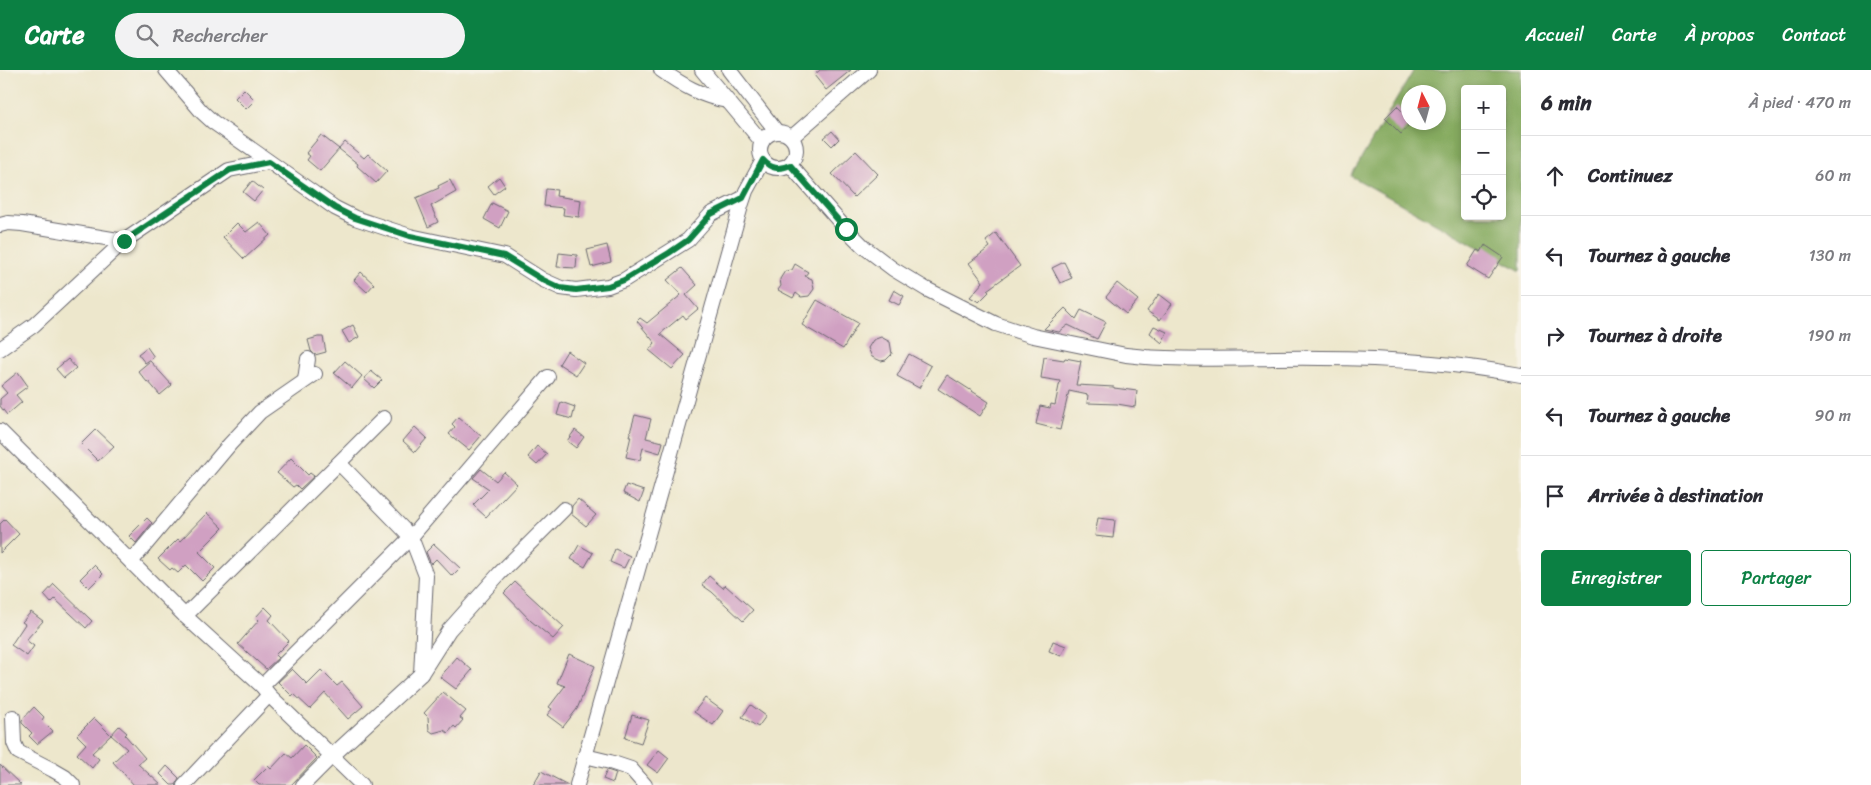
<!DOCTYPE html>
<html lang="fr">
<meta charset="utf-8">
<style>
:root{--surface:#fff;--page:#f2f2f3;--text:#2b2b33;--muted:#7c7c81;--line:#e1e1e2;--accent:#0b8043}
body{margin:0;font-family:Sriracha,sans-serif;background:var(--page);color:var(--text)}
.controls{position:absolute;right:15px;top:15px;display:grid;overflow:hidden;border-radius:5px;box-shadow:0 2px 8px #0003}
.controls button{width:45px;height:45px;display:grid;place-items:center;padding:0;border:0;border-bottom:1px solid var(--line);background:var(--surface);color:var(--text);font:25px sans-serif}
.compass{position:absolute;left:1401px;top:15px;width:45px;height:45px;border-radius:50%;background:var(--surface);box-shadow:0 2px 8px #0003;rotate:354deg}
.stop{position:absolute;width:15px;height:15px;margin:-11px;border:4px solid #0b8043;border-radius:50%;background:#fff}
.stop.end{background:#0b8043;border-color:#fff;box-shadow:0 1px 5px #0008}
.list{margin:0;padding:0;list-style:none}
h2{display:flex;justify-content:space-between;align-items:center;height:65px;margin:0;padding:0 20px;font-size:21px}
h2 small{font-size:16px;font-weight:400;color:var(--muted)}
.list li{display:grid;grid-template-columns:32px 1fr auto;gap:15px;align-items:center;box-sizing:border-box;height:80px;padding:0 20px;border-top:1px solid var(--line)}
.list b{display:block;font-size:19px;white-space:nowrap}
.list em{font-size:16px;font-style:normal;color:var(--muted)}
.actions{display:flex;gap:10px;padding:15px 20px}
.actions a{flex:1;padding:11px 0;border:1px solid var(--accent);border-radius:5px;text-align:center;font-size:18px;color:var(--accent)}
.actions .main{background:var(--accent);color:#fff}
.icon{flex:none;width:28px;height:28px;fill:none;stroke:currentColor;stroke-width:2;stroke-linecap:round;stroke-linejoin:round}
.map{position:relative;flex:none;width:1521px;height:715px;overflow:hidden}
header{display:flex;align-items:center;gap:30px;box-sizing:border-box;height:70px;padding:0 25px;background:var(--accent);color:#fff}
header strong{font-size:24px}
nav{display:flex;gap:28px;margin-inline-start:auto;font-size:18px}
.search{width:350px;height:45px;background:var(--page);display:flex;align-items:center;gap:12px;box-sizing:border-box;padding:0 18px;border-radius:28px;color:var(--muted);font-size:19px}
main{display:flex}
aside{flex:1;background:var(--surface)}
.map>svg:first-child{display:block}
.forest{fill:#86ab60;stroke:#54664e;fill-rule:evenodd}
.building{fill:#d0a0c2}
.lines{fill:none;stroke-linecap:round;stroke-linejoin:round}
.street-casing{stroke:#69676e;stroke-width:16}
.street{stroke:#fff;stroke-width:14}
.route{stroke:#0b8043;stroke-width:6}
</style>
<header>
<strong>Carte</strong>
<div class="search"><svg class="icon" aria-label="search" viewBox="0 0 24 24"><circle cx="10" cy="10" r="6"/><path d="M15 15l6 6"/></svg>Rechercher</div>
<nav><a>Accueil</a><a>Carte</a><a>À propos</a><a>Contact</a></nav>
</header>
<main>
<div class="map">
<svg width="1521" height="715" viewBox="0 0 1521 715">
<rect width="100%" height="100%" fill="#f7f3e8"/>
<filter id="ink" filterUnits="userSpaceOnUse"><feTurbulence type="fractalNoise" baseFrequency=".02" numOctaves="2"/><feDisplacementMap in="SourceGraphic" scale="10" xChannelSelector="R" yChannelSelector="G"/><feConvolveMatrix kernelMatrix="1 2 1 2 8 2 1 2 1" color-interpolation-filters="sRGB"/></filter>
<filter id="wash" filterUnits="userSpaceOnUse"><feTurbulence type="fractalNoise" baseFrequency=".0096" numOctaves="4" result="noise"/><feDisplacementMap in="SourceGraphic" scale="20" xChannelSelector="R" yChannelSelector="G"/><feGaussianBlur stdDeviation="1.12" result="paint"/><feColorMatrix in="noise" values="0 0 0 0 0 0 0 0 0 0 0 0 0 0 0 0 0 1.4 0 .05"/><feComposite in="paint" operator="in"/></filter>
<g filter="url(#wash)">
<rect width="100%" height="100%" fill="#ede7cc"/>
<path class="forest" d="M1414,0H1521V201L1351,106ZM1465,19H1502V146H1465ZM1408,22H1438V52H1408Z"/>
<g id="blocks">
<g class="building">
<polygon points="820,0 851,0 826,20 814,5"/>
<polygon points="244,19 255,30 246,39 235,28"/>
<polygon points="1397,36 1408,47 1408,56 1401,64 1385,48"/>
<polygon points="832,61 839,69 832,76 824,68"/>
<polygon points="321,65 339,79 320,101 307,90 310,86 306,83"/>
<polygon points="345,72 364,88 368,84 387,101 376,113 357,96 358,94 339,79"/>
<polygon points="856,81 878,104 854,127 832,104"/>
<polygon points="499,107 505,116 494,124 488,116"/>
<polygon points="450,110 456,122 431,136 438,152 428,157 416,128 439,118 438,116"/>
<polygon points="252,111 263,120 254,131 243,122"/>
<polygon points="546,119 557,120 556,126 581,130 579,147 563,145 564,138 544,136"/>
<polygon points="492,133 508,141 500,158 484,149"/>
<polygon points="259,152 270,165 244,189 223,167 237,153 246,162"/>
<polygon points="996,163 1020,196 987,220 989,222 979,232 970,227 983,212 969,193 990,177 986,171"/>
<polygon points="607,175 611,192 591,197 587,180"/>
<polygon points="1485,175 1503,187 1488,209 1467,196 1477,180 1481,182"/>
<polygon points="559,183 577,185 576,198 557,197"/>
<polygon points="1064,192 1072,208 1060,213 1052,198"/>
<polygon points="795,194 808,202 805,206 812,209 814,219 809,226 801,227 796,223 793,228 778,220 781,216 780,209 785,201 792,200"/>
<polygon points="682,198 697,215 686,225 698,239 686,249 683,245 660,264 685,285 672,299 649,280 655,273 637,251 640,248 647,253 681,225 667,210"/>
<polygon points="361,202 374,214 367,222 354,210"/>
<polygon points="1117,213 1138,230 1126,244 1106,227"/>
<polygon points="894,220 904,226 899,235 889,230"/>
<polygon points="1159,224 1172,234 1160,250 1147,241"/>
<polygon points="817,230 858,253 843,279 802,255"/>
<polygon points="1065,238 1076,249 1081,240 1106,252 1097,269 1068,255 1059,262 1044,259"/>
<polygon points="353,255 359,267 349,273 342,261"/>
<polygon points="1154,256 1167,262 1162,273 1150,263"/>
<polygon points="318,267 323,267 326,282 315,285 311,281 308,270"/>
<polygon points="881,267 890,272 892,284 886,290 881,291 872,287 868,278 873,270"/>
<polygon points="147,277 154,287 145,293 138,284"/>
<polygon points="567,281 584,293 576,305 559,294"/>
<polygon points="909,284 931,296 919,318 897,306"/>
<polygon points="1044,287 1064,290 1065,288 1081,291 1076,315 1114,317 1114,318 1137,321 1135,337 1117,334 1087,333 1088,325 1069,321 1060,360 1036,354 1040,336 1050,338 1051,334 1055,335 1060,311 1041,308"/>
<polygon points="68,289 76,298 64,308 56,299"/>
<polygon points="150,291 172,315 160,325 148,311 147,312 138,301"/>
<polygon points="345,291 362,306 352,318 334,303"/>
<polygon points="371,301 382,310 374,318 364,309"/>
<polygon points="18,302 28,316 16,325 22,332 7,345 0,336 0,329 7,323 1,316"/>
<polygon points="947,305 989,332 980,346 938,319"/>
<polygon points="561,332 575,337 572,349 557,345"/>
<polygon points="635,345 651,349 646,368 663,372 660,383 643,378 640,390 626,387 631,366 629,366"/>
<polygon points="458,347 481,366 469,380 449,364 455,357 452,354"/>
<polygon points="415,357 427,368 415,382 403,371"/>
<polygon points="96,359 114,376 98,391 81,374"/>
<polygon points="575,360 584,367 576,378 567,371"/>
<polygon points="537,376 547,384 537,395 528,387"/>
<polygon points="291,388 308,405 310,403 314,406 300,419 296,415 293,417 277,403"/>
<polygon points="481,399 496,411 504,402 517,414 486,447 473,435 489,419 473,408"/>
<polygon points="626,415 644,421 640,432 623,423"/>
<polygon points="578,429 596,445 586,456 571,444 572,436"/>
<polygon points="207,443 223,458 199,482 215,498 202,511 186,495 178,503 172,498 170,500 158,489 178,469 180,471"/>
<polygon points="147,448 152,453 136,473 129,466"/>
<polygon points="1098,448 1115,450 1113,468 1095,466"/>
<polygon points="5,449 19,464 0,483 0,454"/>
<polygon points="434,474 460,498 452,506 436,489 431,494 426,482"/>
<polygon points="579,475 593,483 585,497 571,489"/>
<polygon points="615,479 630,486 624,498 610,492"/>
<polygon points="94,495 103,504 89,518 80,509"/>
<polygon points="709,506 723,518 725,515 753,540 743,551 712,522 702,515"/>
<polygon points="515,512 564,557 553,569 531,551 504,523"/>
<polygon points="54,514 92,551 86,558 55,529 51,533 44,525"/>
<polygon points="265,537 273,545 269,550 289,571 275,585 278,588 266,599 238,574 259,550 256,547"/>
<polygon points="31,542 43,551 26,570 34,576 27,586 11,575 25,554 22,552"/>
<polygon points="1053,571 1066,576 1061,586 1049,581"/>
<polygon points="569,584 595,596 577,639 563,657 547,645 552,639 549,637 565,616 557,613"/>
<polygon points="457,587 472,600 456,619 440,607"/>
<polygon points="292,599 307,614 321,600 337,616 342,612 363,636 348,649 325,623 310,639 294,624 292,626 278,612"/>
<polygon points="443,622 466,641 460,648 463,650 456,658 454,656 448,663 444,660 433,663 429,660 428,647 424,643"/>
<polygon points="705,628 723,641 713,655 694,642"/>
<polygon points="751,635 766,646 758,657 742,647"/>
<polygon points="34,637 44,647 42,650 53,661 37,674 29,666 32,663 22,653 22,650"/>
<polygon points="632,645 649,650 641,673 625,668"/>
<polygon points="94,648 111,665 92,683 99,689 92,698 77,684 86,674 77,665"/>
<polygon points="119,656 127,663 125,665 145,688 138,694 161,715 134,715 113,692 127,679 111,665"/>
<polygon points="304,675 317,688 291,715 259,715 254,710 268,696 271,699 286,683 292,688"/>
<polygon points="659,680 669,688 658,703 647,695"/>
<polygon points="0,695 21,715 0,715"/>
<polygon points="167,696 179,708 175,715 171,715 160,704"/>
<polygon points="607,700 616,703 613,713 603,709"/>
<polygon points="541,701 568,715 533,715"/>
</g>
</g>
</g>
<g filter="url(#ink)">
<use href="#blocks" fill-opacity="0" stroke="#69676e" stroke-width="1"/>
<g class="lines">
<g class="street-casing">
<g id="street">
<polyline points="166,0 202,42 213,52 335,138 355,148 410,166 505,186 543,210 561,218 576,220 608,216 624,210 688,170 711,144 743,128"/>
<path d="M661,0C682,15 701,26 727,31"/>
<polyline points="702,0 762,72"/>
<polyline points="729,0 777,62"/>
<circle cx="778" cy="80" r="18"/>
<polyline points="792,67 869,0"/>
<path d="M790,95L846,159L864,177L893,199L926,219L996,254L1033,266L1126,285L1146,287C1204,291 1263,287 1321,288C1388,288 1455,293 1521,305"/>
<polyline points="0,155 8,153 22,154 124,171"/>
<polyline points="0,279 34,255 124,171 229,100 269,92"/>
<polyline points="305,310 308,289"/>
<polyline points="0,361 185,546 262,616 269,625 362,715"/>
<polyline points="131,492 230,374 260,342 315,304"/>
<polyline points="185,546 384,348"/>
<polyline points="421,604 449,560 499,504 564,439"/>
<polyline points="262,616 411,467 548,307"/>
<polyline points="13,647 14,673 18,682 53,700 65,707 73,715"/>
<polyline points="585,686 610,692 631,699 645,715"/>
<polyline points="184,715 269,625"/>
<polyline points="303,715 332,686 421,604 426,506 411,467 339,393"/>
<polyline points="577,715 741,136 746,121 763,90"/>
</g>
</g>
<use href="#street" class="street"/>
</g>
</g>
<g class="lines" filter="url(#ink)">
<path class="route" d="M124,171L230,100L269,92L335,138L355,148L410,166L504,186L543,210L560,218L576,220L608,216L624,210L669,183L688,170L711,144L743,128L763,90C771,99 779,100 790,95L846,159"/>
</g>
</svg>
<div class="controls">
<button>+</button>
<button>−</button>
<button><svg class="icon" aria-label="locate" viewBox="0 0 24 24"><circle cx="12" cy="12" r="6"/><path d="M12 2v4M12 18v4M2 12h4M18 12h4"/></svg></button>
</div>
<svg class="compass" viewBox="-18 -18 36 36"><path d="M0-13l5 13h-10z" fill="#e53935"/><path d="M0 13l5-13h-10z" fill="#7c7c81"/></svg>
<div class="stop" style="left:846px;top:159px"></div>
<div class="stop end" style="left:124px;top:171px"></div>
</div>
<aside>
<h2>6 min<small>À pied · 470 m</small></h2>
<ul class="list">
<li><svg class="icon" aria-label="ahead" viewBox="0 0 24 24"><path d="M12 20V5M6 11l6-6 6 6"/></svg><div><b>Continuez</b></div><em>60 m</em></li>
<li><svg class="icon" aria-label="left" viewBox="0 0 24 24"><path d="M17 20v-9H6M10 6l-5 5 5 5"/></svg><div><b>Tournez à gauche</b></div><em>130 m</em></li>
<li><svg class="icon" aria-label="right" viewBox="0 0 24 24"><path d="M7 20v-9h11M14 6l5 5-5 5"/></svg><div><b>Tournez à droite</b></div><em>190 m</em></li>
<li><svg class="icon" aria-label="left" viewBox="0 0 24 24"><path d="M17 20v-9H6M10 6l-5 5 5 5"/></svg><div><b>Tournez à gauche</b></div><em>90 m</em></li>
<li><svg class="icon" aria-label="arrive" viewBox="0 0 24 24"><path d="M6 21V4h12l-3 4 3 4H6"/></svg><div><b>Arrivée à destination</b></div></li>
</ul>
<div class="actions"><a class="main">Enregistrer</a><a>Partager</a></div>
</aside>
</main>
